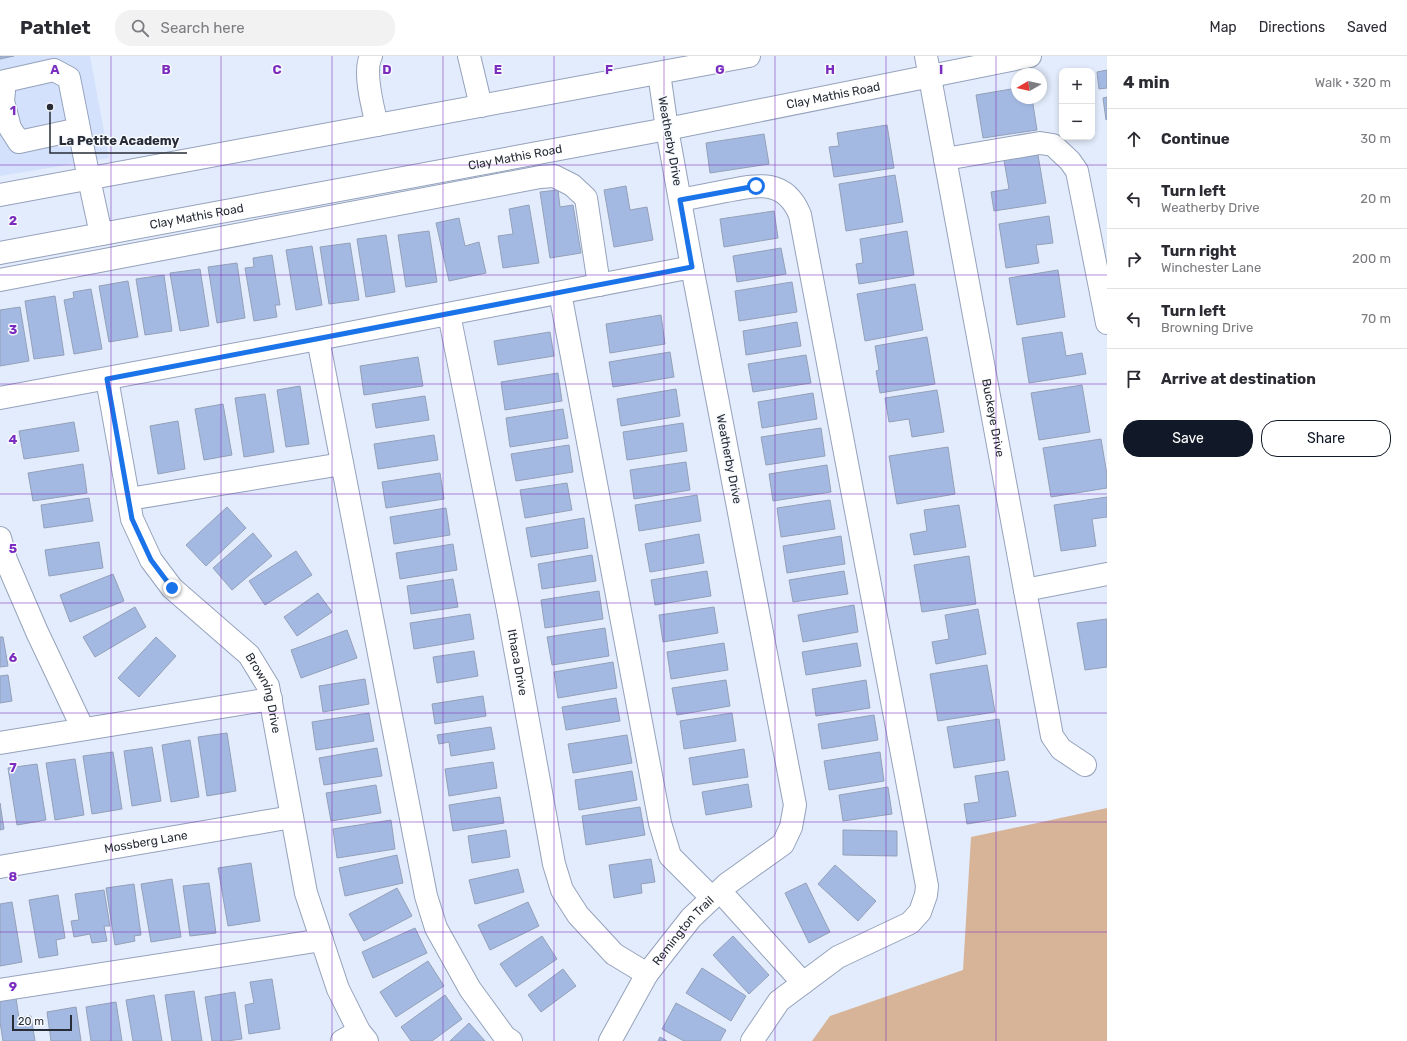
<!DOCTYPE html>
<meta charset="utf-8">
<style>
:root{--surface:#fff;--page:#f2f2f3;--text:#2b2b33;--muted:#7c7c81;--line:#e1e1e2;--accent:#111827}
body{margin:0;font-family:Rubik,sans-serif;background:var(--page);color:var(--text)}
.controls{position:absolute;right:12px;top:12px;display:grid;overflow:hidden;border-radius:8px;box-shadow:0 2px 6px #0003}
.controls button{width:36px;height:36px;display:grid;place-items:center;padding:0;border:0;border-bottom:1px solid var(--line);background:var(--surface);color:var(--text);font:20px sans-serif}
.compass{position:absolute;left:1011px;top:12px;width:36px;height:36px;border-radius:50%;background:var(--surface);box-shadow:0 2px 6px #0003;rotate:261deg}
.scale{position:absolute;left:12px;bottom:10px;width:60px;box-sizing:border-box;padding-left:4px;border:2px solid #272c36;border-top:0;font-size:11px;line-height:14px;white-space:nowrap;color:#272c36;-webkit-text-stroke:3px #f6f9fe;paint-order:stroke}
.stop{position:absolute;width:12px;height:12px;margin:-9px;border:3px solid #1a73e8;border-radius:50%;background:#fff}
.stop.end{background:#1a73e8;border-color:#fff;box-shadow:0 1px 4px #0008}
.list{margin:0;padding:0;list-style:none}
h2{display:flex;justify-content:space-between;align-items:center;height:52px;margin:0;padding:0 16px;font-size:17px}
h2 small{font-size:13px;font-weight:400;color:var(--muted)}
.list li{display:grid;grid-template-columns:26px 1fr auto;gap:12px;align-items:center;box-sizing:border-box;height:60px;padding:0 16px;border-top:1px solid var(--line)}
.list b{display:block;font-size:15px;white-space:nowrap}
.list p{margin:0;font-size:13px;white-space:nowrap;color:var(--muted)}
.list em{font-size:13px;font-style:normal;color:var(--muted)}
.actions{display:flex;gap:8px;padding:12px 16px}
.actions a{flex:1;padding:9px 0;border:1px solid var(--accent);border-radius:16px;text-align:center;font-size:14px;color:var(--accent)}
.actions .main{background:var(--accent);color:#fff}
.icon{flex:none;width:22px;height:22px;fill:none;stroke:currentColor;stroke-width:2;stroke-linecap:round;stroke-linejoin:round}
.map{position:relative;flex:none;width:1107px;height:985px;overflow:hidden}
header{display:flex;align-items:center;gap:24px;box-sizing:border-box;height:56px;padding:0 20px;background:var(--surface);border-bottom:1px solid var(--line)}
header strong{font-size:19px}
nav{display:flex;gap:22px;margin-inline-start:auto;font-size:14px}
.search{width:280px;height:36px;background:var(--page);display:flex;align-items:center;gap:10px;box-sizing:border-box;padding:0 14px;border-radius:16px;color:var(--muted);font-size:15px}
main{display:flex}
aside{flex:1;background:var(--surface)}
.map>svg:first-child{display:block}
.built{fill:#d3e1fc}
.green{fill:#d7b398}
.building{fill:#a4b9e1;stroke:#93a0b9}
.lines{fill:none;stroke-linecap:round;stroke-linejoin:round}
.minor-casing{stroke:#94a2bb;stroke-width:24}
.major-casing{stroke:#94a2bb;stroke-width:24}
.minor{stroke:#fff;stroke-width:22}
.major{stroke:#fff;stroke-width:22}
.route{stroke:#1a73e8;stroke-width:5}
.grid{fill:none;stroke:#7b2cbf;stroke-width:1;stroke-opacity:0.55}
.labels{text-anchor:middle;stroke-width:3;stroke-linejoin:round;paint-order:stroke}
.street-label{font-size:12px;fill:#272c36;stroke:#f6f9fe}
.grid-label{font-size:13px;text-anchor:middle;font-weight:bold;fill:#7b2cbf;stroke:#f6f9fe;stroke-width:3;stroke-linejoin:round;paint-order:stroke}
.leader{fill:none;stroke:#272c36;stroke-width:1.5}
.callout-dot{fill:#272c36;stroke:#f6f9fe;stroke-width:1.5}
.callout-label{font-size:13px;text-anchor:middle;font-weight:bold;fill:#272c36;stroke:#f6f9fe;stroke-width:3;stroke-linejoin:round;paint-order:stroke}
</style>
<header>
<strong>Pathlet</strong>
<div class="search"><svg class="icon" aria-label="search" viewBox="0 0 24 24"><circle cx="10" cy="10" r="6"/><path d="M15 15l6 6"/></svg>Search here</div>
<nav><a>Map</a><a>Directions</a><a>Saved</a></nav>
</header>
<main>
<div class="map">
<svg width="1107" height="985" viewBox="0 0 1107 985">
<rect width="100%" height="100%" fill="#e3ecfc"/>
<polygon class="built" points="0,0 90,0 109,102 0,120"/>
<polygon class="green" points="1107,752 1107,985 812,985 830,960 963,914 971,781"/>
<g class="building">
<polygon points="0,0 14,0 0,3"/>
<polygon points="1107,14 1107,32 1099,33 1097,16"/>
<polygon points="1017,32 1017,42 1032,42 1037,74 983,82 976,39"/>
<polygon points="1107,41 1107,63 1106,64 1103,42"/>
<polygon points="887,69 894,112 834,121 829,91 839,90 837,77"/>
<polygon points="764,78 769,108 710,117 706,87"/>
<polygon points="1038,99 1046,147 994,155 991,136 1009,133 1004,104"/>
<polygon points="895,119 903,166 846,175 839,128"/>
<polygon points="626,130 630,154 647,151 653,184 614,191 604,134"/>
<polygon points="558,134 560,151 573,149 581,197 550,202 540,136"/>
<polygon points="529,149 539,207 503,212 498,180 513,178 509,153"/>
<polygon points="774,155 778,182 724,191 720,163"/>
<polygon points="1049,160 1053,187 1036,189 1039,207 1006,212 999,168"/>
<polygon points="459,162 465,190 479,186 486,217 449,225 436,167"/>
<polygon points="429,175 437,226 406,231 398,179"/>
<polygon points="907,175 914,219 859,228 856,208 863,207 860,183"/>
<polygon points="386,179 395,236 366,241 357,183"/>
<polygon points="350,187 359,244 329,248 320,191"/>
<polygon points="312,190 322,249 296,254 286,194"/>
<polygon points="781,192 786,218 737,226 733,200"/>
<polygon points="272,199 280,249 275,249 277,261 254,265 245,212 254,211 253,202"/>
<polygon points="237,207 245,262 217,267 208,211"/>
<polygon points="200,213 209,270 180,275 170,217"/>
<polygon points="1058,214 1065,261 1017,269 1009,222"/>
<polygon points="164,219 172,275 145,279 136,223"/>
<polygon points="128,225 138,281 109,286 99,230"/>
<polygon points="792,226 797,256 739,265 735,235"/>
<polygon points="915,228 923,274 865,285 857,238"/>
<polygon points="91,233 102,293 74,298 64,244 74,242 73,236"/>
<polygon points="55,240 64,299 34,303 25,245"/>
<polygon points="20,251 29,305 0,310 0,254"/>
<polygon points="661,259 665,288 610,297 606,268"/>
<polygon points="797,266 801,290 746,299 743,275"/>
<polygon points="550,276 554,300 498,309 494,285"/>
<polygon points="1062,276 1066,300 1082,297 1086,318 1029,327 1022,282"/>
<polygon points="927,281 935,328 880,337 876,315 879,314 875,290"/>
<polygon points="670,296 674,321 613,331 609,306"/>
<polygon points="806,299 811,327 753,336 748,308"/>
<polygon points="418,301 423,330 364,339 360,310"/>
<polygon points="558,317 562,345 505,354 501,326"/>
<polygon points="1082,329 1090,376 1039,384 1031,337"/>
<polygon points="300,330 309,388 286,391 277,334"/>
<polygon points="676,333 680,360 621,370 617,343"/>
<polygon points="937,334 944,376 912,381 909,363 889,366 885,342"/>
<polygon points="813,337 817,363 762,372 758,346"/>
<polygon points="265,338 274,396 244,401 235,342"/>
<polygon points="425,340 429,364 376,372 372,348"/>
<polygon points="223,348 232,399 204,404 195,353"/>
<polygon points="563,353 568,382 510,391 506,362"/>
<polygon points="178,365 185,413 158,418 150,370"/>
<polygon points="74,366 79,395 24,403 19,375"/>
<polygon points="683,367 687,395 627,404 623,376"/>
<polygon points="821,372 825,400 766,409 761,381"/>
<polygon points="434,379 438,404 378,413 374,388"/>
<polygon points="1101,383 1107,419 1107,432 1051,441 1043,392"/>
<polygon points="569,389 573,416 516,425 511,398"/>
<polygon points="948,391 955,438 897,448 889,400"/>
<polygon points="686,406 690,434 634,443 630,414"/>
<polygon points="83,408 87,437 33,445 28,417"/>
<polygon points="827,409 831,436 773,445 769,418"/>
<polygon points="440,417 444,443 386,452 382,426"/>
<polygon points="567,427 572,454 525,462 520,434"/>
<polygon points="697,439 701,465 639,475 635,449"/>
<polygon points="1107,441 1107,461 1092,463 1096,490 1061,495 1054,449"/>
<polygon points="89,442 93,465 44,472 41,449"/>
<polygon points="830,444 835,473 781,481 777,452"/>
<polygon points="959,449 966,491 914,499 910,478 927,475 924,454"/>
<polygon points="227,451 246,472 206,510 186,489"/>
<polygon points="446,452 450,479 394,488 390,461"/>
<polygon points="584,462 588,492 531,501 526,472"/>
<polygon points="253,477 272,500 232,534 213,512"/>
<polygon points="699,478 704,507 650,516 645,488"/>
<polygon points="841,480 845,508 787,517 783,490"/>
<polygon points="99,486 103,512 49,520 45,494"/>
<polygon points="453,488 457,514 400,523 396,497"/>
<polygon points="296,495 312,519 265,549 249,525"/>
<polygon points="592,499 596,525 542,533 538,508"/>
<polygon points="969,500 976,548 922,556 914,509"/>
<polygon points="707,515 711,540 655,549 651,524"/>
<polygon points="844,515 848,538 793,546 789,524"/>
<polygon points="113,518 124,545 70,566 60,539"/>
<polygon points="453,523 458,551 411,558 407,530"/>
<polygon points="599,535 603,563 545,572 541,544"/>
<polygon points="318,537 332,556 297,580 284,561"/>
<polygon points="854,549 858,576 803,586 798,559"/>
<polygon points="135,551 146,571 95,601 83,581"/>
<polygon points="714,551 718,577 663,586 659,559"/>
<polygon points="978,553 986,598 936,608 932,586 949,583 945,559"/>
<polygon points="470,558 474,583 414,593 410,567"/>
<polygon points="1107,563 1107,611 1085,614 1077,567"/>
<polygon points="605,572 609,600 552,609 547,581"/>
<polygon points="347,574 357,602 301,622 291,594"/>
<polygon points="0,581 3,581 8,610 0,611"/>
<polygon points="156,581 176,600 139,641 118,622"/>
<polygon points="724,587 728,614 671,623 667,596"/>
<polygon points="857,587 861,610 806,619 802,596"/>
<polygon points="474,595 478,620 437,627 433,601"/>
<polygon points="613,606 617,632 558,642 554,616"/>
<polygon points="987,609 995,656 938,665 930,618"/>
<polygon points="8,619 12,645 0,647 0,620"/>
<polygon points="365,623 369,648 323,656 319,630"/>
<polygon points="726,624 730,650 677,659 672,632"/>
<polygon points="866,624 870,652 816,660 812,633"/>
<polygon points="483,640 486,660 435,668 432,648"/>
<polygon points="616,642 620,665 566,674 562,651"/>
<polygon points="369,657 374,685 316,694 312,666"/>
<polygon points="732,657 736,685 684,693 680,665"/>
<polygon points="874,659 878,684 822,693 818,668"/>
<polygon points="999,663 1005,704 954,712 947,671"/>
<polygon points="491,671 495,693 451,700 449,686 439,688 437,679"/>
<polygon points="227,677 236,735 207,740 198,681"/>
<polygon points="627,679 632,707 573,717 568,688"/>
<polygon points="190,684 199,741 171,746 162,689"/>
<polygon points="152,691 161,745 132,750 124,695"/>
<polygon points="377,692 382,720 324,729 319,702"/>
<polygon points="744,693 748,721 693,729 689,702"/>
<polygon points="113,696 122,753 92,758 83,700"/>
<polygon points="880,696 884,725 829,734 824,705"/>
<polygon points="75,703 84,759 55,764 46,707"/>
<polygon points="493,706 497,732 449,740 445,713"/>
<polygon points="37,708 46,764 17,769 8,712"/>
<polygon points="632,715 637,744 579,754 575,724"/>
<polygon points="1008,715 1016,760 967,768 964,748 979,746 975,720"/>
<polygon points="748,728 752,751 706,759 702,736"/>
<polygon points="376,729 381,757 331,765 326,737"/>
<polygon points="888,731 892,758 843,765 839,739"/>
<polygon points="500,741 504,767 453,775 449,749"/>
<polygon points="0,747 4,773 0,774"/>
<polygon points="640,751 645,779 586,789 582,760"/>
<polygon points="391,764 395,793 337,802 333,773"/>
<polygon points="506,774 510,801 472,807 468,780"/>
<polygon points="843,774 897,775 897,800 843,799"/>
<polygon points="397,799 403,827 345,840 339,812"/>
<polygon points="651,803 655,826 641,828 642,837 614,842 609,809"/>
<polygon points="251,807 260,865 228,870 218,812"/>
<polygon points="835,809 876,845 858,865 818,828"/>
<polygon points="518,813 524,836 475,848 469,824"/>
<polygon points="172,823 181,881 151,886 141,828"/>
<polygon points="209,827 216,877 190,880 183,830"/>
<polygon points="806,827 830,876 809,887 785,837"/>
<polygon points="134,828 141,879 134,880 135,885 115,889 106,832"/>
<polygon points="397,832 412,860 364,885 349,858"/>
<polygon points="104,834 110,870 104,870 107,885 92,887 90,878 74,881 71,865 79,864 75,838"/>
<polygon points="58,839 65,882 56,884 58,899 39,902 29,844"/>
<polygon points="12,846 22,906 0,910 0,848"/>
<polygon points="528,846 539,870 490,894 478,869"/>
<polygon points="415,872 427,897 373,922 362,896"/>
<polygon points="542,880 557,903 516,931 500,908"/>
<polygon points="733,880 769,919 749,938 713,899"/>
<polygon points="428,905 444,930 396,961 380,936"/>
<polygon points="702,912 746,940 731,965 686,937"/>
<polygon points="563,913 576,930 541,956 528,939"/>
<polygon points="272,923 280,973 249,978 245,949 254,947 250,926"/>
<polygon points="194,935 202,985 172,985 165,939"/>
<polygon points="235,936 242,983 227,985 212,985 205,941"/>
<polygon points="154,939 162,985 133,985 126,944"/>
<polygon points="445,939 462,963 432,985 411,985 401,971"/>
<polygon points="16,942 19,962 31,960 35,985 3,985 0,966 0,945"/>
<polygon points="116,946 122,985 91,985 86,951"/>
<polygon points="676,947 726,974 720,985 684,985 662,973"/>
<polygon points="76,951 81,985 51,985 47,956"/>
<polygon points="469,967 485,985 450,985"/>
<polygon points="660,981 667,985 658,985"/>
</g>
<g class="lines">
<g class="minor-casing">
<g id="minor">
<path d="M371,0C363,16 373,52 377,69"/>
<polyline points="469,0 481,50"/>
<path id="s1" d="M926,0L1052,680L1061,693L1085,709"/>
<polyline points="79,73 19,86 10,72 3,45 5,25 54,14 69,22 89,123"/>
<polyline points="945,103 1040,87 1053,89 1070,105 1077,115 1107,267"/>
<path d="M680,144C695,141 710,138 726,135C757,129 785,122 800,159L927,830L926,839L920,856L910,867L838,901L779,945L752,985"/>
<polyline points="0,224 540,121 554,120 572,129 586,142 599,229"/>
<polyline points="560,237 660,767 670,800 712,842"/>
<path id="s2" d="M449,258L508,554L554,808L562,834L578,859L614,898L647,918"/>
<polyline points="318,283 426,840 436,872 470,933 505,981 511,985"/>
<path id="s3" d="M107,323L132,463L151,504L172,532L249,599L268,630L306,837L338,933L359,975L367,985"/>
<polyline points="0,342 318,283 692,211"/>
<polyline points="129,443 342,408"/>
<polyline points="0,482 6,504 37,576 83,673"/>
<polyline points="1025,534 1107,518"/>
<polyline points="0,687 271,643"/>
<path id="s4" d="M0,811L292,761"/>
<polyline points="720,835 803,927"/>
<polyline points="0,934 322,884"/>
<polyline points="342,985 359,975"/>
<path id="s5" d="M610,985L647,918L691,862L727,828L783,788L791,771L795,749L692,211L667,73L659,17"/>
</g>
</g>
<g class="major-casing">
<g id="major">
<polyline points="89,123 101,178"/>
<polyline points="0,139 749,0"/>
<path id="s6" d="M0,197L667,73L1030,0"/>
</g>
</g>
<use href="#minor" class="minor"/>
<use href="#major" class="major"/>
</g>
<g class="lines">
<polyline class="route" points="172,532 151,504 132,463 107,323 692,211 680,144 756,130"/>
</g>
<path class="grid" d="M111,0V985M221,0V985M332,0V985M443,0V985M554,0V985M664,0V985M775,0V985M886,0V985M996,0V985M0,109H1107M0,219H1107M0,328H1107M0,438H1107M0,547H1107M0,657H1107M0,766H1107M0,876H1107"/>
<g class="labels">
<g class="street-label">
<text dy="4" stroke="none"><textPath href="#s6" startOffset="848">Clay Mathis Road</textPath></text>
<text transform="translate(670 85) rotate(80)" y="4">Weatherby Drive</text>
<text dy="4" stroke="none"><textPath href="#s6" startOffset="524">Clay Mathis Road</textPath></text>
<text dy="4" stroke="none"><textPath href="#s6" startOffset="200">Clay Mathis Road</textPath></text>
<text dy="4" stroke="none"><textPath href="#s1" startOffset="368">Buckeye Drive</textPath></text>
<text transform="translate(729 403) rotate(79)" y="4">Weatherby Drive</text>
<text dy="4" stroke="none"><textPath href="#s2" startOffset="355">Ithaca Drive</textPath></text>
<text dy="4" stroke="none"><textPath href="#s3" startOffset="366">Browning Drive</textPath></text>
<text dy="4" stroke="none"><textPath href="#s4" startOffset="148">Mossberg Lane</textPath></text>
<text dy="4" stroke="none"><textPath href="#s5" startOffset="133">Remington Trail</textPath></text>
</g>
</g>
<g class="grid-label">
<text x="55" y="18">A</text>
<text x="166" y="18">B</text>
<text x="277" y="18">C</text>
<text x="387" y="18">D</text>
<text x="498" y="18">E</text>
<text x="609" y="18">F</text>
<text x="720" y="18">G</text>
<text x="830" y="18">H</text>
<text x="941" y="18">I</text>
<text x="13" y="59">1</text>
<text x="13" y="169">2</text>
<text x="13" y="278">3</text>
<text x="13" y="388">4</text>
<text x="13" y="497">5</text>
<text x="13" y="606">6</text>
<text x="13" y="716">7</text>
<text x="13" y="825">8</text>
<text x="13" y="935">9</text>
</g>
<path class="leader" d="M50 51L50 97H187"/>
<circle class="callout-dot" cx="50" cy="51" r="4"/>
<g class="callout-label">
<text x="119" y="89">La Petite Academy</text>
</g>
</svg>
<div class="controls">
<button>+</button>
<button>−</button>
</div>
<svg class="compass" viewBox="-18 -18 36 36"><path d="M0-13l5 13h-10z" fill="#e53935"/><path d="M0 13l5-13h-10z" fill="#7c7c81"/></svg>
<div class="scale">20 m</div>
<div class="stop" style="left:756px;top:130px"></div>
<div class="stop end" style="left:172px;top:532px"></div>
</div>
<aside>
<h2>4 min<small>Walk · 320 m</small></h2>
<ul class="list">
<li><svg class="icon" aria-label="ahead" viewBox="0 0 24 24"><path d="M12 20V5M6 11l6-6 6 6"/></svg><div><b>Continue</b></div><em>30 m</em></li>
<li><svg class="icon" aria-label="left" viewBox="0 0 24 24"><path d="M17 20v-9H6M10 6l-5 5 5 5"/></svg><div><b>Turn left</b><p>Weatherby Drive</p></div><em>20 m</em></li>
<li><svg class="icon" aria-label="right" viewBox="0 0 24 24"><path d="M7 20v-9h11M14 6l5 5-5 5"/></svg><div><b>Turn right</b><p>Winchester Lane</p></div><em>200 m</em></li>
<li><svg class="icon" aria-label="left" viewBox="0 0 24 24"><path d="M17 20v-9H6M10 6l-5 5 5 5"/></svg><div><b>Turn left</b><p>Browning Drive</p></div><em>70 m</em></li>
<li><svg class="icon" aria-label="arrive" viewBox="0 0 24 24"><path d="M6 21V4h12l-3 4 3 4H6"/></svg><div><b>Arrive at destination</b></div></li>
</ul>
<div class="actions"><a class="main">Save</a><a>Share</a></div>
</aside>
</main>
